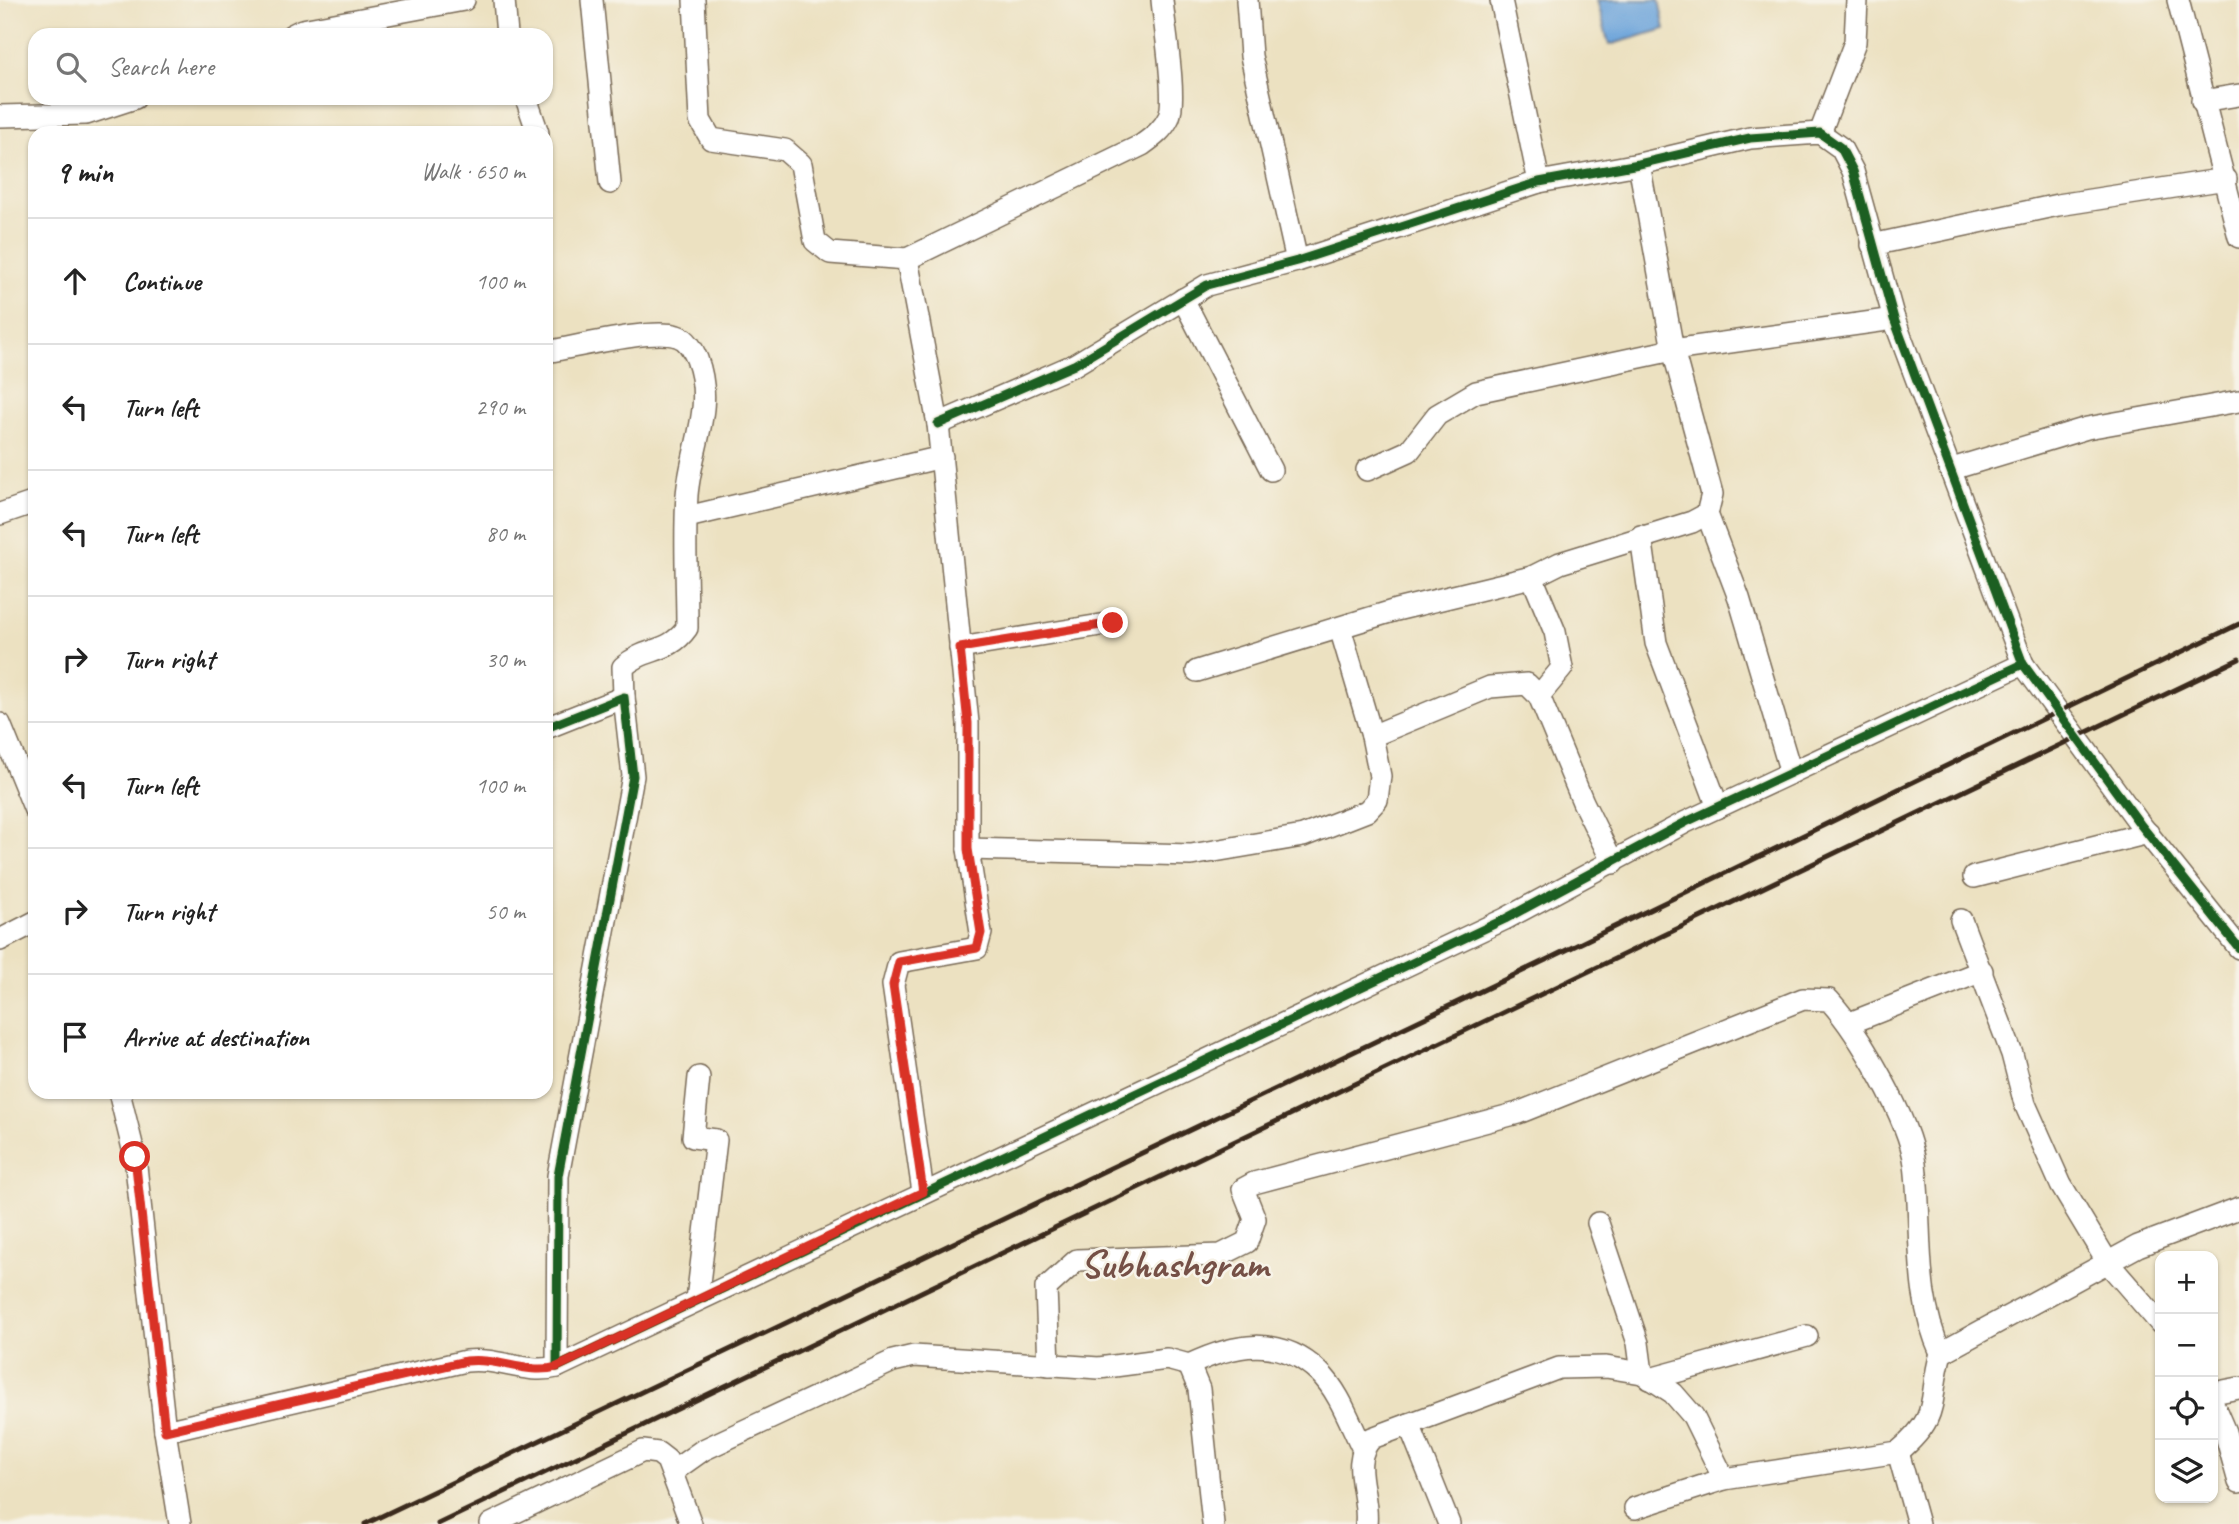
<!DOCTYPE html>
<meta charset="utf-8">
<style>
:root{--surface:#fff;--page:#f6f6f6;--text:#222;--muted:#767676;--line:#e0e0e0}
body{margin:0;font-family:Caveat,sans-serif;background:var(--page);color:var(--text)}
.controls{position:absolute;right:21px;bottom:21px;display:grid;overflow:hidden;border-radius:14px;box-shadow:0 2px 5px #0004}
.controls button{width:63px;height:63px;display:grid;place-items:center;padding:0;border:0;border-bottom:2px solid var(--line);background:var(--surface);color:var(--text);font:35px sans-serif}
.stop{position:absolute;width:21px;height:21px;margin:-16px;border:5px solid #d93025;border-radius:50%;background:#fff}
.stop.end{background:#d93025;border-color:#fff;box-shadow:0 2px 7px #0008}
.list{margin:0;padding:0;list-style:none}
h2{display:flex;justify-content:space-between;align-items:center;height:91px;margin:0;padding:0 28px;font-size:30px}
h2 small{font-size:23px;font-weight:400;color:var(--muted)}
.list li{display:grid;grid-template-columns:46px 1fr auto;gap:21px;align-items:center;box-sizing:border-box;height:126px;padding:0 28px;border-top:2px solid var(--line)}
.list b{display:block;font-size:26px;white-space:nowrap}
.list em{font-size:23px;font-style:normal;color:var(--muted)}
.icon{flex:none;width:38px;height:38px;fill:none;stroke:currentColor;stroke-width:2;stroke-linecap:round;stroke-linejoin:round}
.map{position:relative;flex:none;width:2239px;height:1524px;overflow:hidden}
.search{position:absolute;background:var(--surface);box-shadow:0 2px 5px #0004;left:28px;top:28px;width:525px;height:77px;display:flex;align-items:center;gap:18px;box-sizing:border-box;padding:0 24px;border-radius:21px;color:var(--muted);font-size:26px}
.panel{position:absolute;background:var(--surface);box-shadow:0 2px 5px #0004;left:28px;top:126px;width:525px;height:973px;border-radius:21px}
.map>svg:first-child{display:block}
.water{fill:#6ba3da;stroke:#53667c;stroke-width:2}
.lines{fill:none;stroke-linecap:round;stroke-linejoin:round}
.street-casing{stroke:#796a57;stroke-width:24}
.street{stroke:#fff;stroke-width:21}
.rail{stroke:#3b2a1e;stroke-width:5}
.cycleway-casing{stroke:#f7f3e8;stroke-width:13}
.cycleway{stroke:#1b5e20;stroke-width:9}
.route{stroke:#d93025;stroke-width:9}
.labels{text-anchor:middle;stroke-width:5;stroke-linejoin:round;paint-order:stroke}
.district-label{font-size:40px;font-weight:bold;fill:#755046;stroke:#f7f3e8}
</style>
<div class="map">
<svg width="2239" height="1524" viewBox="0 0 2239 1524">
<rect width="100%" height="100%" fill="#f7f3e8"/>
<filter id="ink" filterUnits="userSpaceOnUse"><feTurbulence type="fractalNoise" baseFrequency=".0143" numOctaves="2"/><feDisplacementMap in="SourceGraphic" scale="14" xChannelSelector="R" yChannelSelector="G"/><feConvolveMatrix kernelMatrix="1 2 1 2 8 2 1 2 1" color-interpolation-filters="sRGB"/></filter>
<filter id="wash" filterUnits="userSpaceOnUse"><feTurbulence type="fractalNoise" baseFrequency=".00686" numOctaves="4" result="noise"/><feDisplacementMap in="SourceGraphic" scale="28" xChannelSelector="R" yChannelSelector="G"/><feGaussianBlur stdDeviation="1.57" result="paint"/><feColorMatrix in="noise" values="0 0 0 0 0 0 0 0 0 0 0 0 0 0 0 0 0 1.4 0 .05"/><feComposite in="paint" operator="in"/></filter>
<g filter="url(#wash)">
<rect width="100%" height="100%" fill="#ece1c1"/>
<polygon class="water" points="1597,0 1659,0 1665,29 1609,45"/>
</g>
<g filter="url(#ink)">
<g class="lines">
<g class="street-casing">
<g id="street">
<polyline points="504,0 507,35"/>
<polyline points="592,0 610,183"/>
<polyline points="694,0 700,120 711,139 785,150 801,164 815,241 830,253 907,259 938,424 968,723 968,849 981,933 977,948 899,962 893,985 923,1192"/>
<polyline points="1247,0 1251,56 1297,261"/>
<polyline points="1501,0 1539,182"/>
<polyline points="2178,0 2239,237"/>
<polyline points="292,35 302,30 464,0"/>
<polyline points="526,98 538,133"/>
<polyline points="2202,101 2239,95"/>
<polyline points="0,116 86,114 135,98"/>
<polyline points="1820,133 1855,42 1857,0"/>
<polyline points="1872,245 2058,205 2226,179"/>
<path d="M907,259L1142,145C1153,137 1163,130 1169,117C1177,98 1164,24 1162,0"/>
<polyline points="1183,299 1271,470"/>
<path d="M546,352C576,347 651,328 677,336C688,339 693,350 697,359C715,407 691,447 687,495C684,538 687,584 687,628C668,655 646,646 623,667L624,697"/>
<polyline points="938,424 1074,365 1207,285 1297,261 1539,182 1639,164 1750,138 1820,133 1841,148 1853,171 1894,319 2023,664 2140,824 2239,948"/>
<polyline points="1952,469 2087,428 2239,401"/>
<polyline points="1367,470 1409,451 1437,415 1476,392 1673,350 1894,319"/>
<polyline points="0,514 35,502"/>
<polyline points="1707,514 1739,598 1791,773"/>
<polyline points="687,517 942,457"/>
<polyline points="1641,536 1656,643 1718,807"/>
<polyline points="1532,577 1555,632 1562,668 1539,696"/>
<polyline points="960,648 1113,623"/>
<polyline points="1197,671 1396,610 1532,577 1560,563 1692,522 1707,514 1712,494 1673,350 1639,164"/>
<polyline points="0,724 35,810"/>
<polyline points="546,728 624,697 633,776 558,1176 557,1367 1505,919 1686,822 2023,664"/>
<polyline points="1372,736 1490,687 1527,684 1539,696 1583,802 1613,863"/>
<polyline points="968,849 1191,855 1303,836 1367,811 1377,800 1380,776 1372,736 1340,628"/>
<polyline points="1974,877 2148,833"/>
<polyline points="1961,920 2012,1054 2025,1104 2061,1185 2108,1263 2160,1323"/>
<polyline points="0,940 35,922"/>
<polyline points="1850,1023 1982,971"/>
<polyline points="119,1092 135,1157 165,1431 180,1524"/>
<polyline points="1598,1223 1638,1343 1642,1373"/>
<polyline points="697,1300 716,1140 693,1137 699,1077"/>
<path d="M1049,1365L1046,1288L1077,1260L1221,1255L1247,1242L1255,1219L1243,1189L1254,1183L1518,1113L1803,999L1829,1000C1859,1033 1909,1119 1915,1164C1923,1228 1913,1293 1941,1353"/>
<path d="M1189,1365C1233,1344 1279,1334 1319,1372C1339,1391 1350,1423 1362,1447"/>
<polyline points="1650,1379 1807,1336"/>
<polyline points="2213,1393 2239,1388"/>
<polyline points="2213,1404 2225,1432 2239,1482"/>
<polyline points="1409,1424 1449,1524"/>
<path d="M165,1431L466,1361C498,1357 526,1375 557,1367"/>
<polyline points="1898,1452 1918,1524"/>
<polyline points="672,1472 703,1450 893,1361 914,1356 1099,1368 1167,1359 1189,1365 1199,1389 1213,1524"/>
<path d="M1635,1508L1724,1479L1898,1452C1943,1414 1927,1403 1941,1353L2138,1246L2239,1208"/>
<polyline points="491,1524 643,1451 658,1453 667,1460 691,1524"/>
<path d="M1366,1524C1370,1495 1348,1461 1372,1438L1559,1368L1606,1367L1642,1373L1673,1393L1693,1416L1724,1479"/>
</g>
</g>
<use href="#street" class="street"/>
<g class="rail">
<polyline points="365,1524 1550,958 2239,624"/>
<polyline points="438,1524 2239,659"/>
</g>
<g class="cycleway-casing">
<g id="cycleway">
<polyline points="938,424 1074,365 1207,285 1297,261 1539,182 1639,164 1750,138 1820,133 1841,148 1853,171 1894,319 2023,664 2140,824 2239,948"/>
<polyline points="546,728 624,697 633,776 558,1176 557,1367 1505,919 1686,822 2023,664"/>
</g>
</g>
<use href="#cycleway" class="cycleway"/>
</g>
</g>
<g class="lines" filter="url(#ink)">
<path class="route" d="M135,1157L165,1431L466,1361C498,1357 526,1375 557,1367L923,1192L893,985L899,962L977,948L981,933L968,849V723L960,648L1113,623"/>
</g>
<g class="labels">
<g class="district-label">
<text x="1174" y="1277">Subhashgram</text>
</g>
</g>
</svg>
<div class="controls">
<button>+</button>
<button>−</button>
<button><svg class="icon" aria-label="locate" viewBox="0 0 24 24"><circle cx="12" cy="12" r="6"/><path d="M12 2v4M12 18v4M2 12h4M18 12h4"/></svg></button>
<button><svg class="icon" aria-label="layers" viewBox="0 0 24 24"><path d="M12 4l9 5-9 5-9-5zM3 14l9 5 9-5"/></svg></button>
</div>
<div class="stop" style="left:135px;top:1157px"></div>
<div class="stop end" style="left:1113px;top:623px"></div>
<div class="search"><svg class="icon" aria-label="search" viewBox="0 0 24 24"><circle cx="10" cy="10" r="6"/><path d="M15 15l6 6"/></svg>Search here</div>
<section class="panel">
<h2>9 min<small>Walk · 650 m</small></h2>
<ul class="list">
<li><svg class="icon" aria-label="ahead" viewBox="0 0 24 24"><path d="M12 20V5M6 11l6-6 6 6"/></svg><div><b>Continue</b></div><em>100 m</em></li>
<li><svg class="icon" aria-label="left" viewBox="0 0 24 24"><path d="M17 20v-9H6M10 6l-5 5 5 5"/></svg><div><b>Turn left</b></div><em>290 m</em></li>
<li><svg class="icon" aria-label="left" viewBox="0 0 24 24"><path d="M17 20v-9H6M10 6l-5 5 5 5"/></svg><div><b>Turn left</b></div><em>80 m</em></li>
<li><svg class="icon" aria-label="right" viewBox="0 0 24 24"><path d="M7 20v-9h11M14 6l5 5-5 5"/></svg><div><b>Turn right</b></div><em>30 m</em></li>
<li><svg class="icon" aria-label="left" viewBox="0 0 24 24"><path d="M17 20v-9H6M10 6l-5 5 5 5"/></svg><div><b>Turn left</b></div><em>100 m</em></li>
<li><svg class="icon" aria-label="right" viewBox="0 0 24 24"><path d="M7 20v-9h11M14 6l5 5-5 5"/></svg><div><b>Turn right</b></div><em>50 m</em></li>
<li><svg class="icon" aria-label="arrive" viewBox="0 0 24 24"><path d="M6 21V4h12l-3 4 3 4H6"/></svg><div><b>Arrive at destination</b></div></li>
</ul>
</section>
</div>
